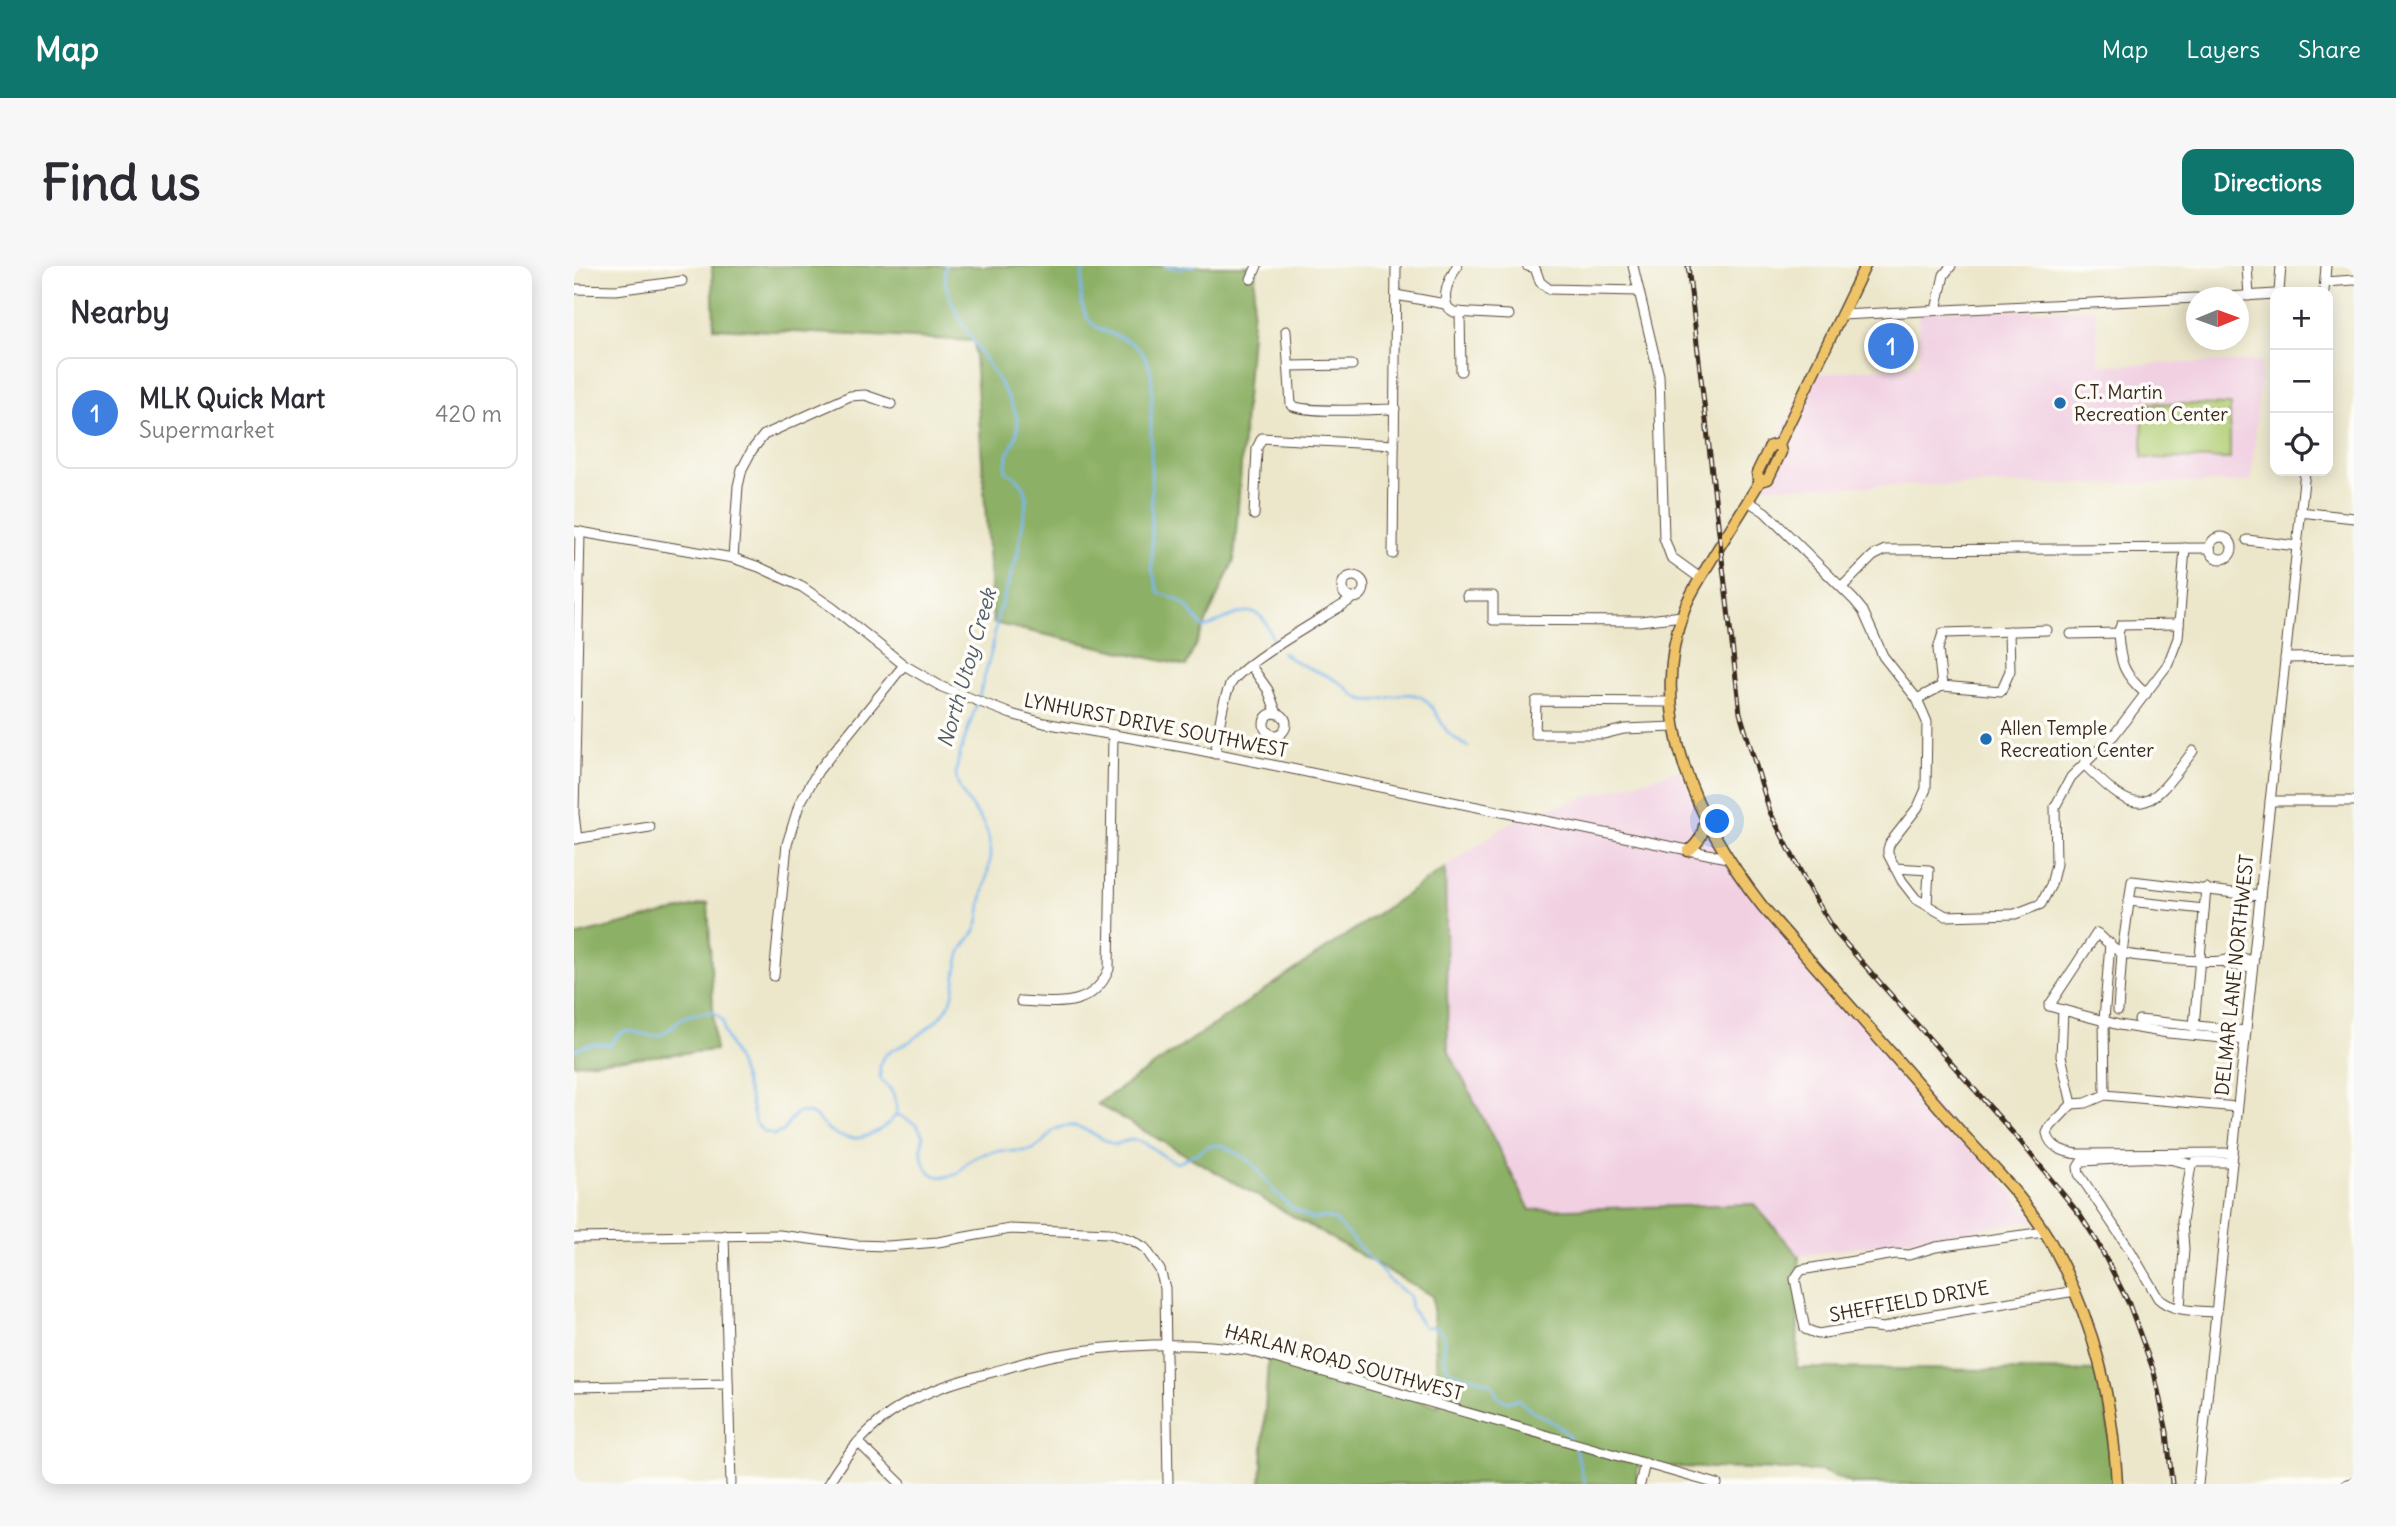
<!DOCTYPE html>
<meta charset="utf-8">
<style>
:root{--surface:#fff;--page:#f7f7f7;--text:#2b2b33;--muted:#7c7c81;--line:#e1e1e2;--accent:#0f766e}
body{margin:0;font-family:Delius,sans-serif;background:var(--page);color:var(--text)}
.controls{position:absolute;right:21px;top:21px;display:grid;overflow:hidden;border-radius:14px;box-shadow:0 4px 18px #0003}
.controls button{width:63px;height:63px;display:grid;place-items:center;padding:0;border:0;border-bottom:2px solid var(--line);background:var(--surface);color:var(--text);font:35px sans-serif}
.compass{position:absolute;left:1612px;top:21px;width:63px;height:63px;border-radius:50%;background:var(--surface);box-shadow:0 4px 18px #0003;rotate:89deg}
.you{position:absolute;left:1144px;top:556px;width:24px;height:24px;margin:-18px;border:5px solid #fff;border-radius:50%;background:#1a73e8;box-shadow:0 0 0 10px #1a73e833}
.badge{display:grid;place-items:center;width:46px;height:46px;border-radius:50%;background:var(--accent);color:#fff;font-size:23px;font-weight:700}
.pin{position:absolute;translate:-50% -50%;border:4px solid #fff;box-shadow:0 2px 7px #0006}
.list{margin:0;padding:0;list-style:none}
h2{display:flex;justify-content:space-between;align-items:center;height:91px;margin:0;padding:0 28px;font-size:30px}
h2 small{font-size:23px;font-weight:400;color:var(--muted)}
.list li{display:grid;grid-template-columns:46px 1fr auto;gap:21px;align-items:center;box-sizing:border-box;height:112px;margin:0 14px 14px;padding:0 14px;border:2px solid var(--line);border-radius:14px}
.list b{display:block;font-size:26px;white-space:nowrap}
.list p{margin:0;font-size:23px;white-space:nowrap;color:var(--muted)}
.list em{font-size:23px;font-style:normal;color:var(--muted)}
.icon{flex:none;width:38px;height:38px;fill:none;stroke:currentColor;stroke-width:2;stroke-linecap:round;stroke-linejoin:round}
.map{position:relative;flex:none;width:1780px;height:1218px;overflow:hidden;border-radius:14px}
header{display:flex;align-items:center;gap:42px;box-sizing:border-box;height:98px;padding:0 35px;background:var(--accent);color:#fff}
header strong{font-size:33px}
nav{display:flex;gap:38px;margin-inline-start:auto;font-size:24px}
.intro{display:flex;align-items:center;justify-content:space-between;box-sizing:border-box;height:168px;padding:0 42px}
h1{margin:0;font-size:49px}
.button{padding:18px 32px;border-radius:14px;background:var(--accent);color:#fff;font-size:24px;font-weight:700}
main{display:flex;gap:42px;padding:0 42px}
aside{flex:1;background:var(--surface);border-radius:14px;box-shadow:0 4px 18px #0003}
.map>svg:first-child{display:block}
.built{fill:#f1d0e2}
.green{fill:#b0cd73;stroke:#767c48;stroke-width:2}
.forest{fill:#8cb065;stroke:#646d42;stroke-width:2}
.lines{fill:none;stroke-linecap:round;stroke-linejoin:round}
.stream{stroke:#7db8ef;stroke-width:2.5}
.minor-casing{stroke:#564638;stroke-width:11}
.major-casing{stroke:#564638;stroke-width:13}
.minor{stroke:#fff;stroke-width:9}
.major{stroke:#efc469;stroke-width:10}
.rail-casing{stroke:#3b2a1e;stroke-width:5}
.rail{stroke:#fdfcf7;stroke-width:2.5;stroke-dasharray:8;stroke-linecap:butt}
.poi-dot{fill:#1f6fb2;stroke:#fdfcf7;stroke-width:2.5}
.labels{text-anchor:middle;stroke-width:7;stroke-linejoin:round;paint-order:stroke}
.poi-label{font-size:19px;fill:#3b2a1e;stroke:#fdfcf7;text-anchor:start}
.street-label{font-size:19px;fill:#3b2a1e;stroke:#fdfcf7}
.water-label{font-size:21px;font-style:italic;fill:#525c67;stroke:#fdfcf7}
</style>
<header>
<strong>Map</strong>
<nav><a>Map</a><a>Layers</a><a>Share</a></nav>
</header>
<div class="intro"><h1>Find us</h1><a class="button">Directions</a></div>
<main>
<aside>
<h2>Nearby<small></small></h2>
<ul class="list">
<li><span class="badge" style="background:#3f7fe0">1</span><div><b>MLK Quick Mart</b><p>Supermarket</p></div><em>420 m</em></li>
</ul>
</aside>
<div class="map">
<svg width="1780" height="1218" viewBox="0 0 1780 1218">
<rect width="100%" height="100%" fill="#fdfcf7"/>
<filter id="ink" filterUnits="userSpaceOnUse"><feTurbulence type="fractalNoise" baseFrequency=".0143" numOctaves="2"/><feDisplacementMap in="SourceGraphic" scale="14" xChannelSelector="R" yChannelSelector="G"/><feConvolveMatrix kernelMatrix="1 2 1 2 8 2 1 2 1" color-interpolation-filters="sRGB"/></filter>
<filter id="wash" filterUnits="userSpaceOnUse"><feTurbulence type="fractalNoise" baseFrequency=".00686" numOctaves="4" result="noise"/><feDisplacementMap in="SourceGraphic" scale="28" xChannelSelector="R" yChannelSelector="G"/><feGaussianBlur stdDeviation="1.57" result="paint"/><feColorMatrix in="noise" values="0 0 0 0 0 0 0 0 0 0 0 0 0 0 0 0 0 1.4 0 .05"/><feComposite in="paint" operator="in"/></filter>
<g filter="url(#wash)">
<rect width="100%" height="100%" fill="#ece7cb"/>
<g class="built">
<polygon points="1521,43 1525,99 1688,95 1677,216 1180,221 1236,109 1345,98 1344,45"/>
<polygon points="1104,504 1141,571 1178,628 1462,954 1225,990 1180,938 956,944 874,784 871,602 943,552"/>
</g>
<polygon class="green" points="1569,137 1656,139 1656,193 1568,192"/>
<g class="forest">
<polygon points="138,0 682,0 660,294 612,400 419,357 400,75 140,62"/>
<polygon points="871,602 874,784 956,944 1180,938 1225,990 1223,1102 1528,1105 1541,1218 1278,1218 1248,1205 1064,1200 1062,1218 687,1218 694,1091 865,1140 858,1030 523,838"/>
<polygon points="134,637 141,784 0,798 0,670"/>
</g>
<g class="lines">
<g class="stream">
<path d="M372,0C361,36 429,110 442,149C450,174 429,183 432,206L443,212L450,221L453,232L443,291L424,348L418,383L405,431"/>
<path d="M510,0C493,90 558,49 575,100C581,120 576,144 577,164C577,211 578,258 578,304L585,327C614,335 612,341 630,362C649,356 680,331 693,359C696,366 698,373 702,379"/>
<polyline points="591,0 604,2 620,0"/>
<path d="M708,386C724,401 746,404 765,416C775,423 780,432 792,434C811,438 831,420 850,433C861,441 865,454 872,464C878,472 886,476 894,481"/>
<path d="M0,784C13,778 22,776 36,779C52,752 64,773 85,769C95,767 99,758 107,753C117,747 129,747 140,746L149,755L150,766L165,799L176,833L181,856L189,865L200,869L210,865L216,854L224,846C245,846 241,854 255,864C278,882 307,868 323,848C322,832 320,824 307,814C301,785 318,786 338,774C349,767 358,759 367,750C386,731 378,708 387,686C391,677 398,671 402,663C406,655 406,646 407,637C412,613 423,583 410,559C402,543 383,528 382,509C381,496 398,453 403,437"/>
<path d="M323,848L343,859L349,870C344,897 354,920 385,907C395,889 417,884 437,885C445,885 452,886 459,883C475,876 474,860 495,860C511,860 526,873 541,879C573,864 578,889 604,897L635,880L647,879L678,896L700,925L717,941L738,953L749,951L761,954L817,1016L835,1030L837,1042L850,1061H862L870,1069V1093L875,1104C889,1111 905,1111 919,1119L923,1130L933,1136L944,1133C962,1152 981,1152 996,1172"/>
<polyline points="1001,1181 1011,1218"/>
</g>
</g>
</g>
<g filter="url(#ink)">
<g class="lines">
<g class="minor-casing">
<g id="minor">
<path d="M883,0C876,13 867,27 874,42L880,46L935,49"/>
<polyline points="953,0 961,2 966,16 975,23 1065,25"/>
<polyline points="1059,0 1085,109 1090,272 1097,291 1126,312"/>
<polyline points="1673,0 1675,30"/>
<polyline points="677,13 683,0"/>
<polyline points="1751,16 1780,14"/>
<polyline points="0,23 42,24 108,15"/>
<polyline points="1705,26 1707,0"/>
<polyline points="1750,26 1752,0"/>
<polyline points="822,29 871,38"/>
<polyline points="1639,32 1701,28"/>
<polyline points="1362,44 1370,9 1377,0"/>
<polyline points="886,46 887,105"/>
<polyline points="1267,49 1622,32"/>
<path d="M712,65L717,139C731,148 801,143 821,143"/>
<polyline points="714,100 778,99"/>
<polyline points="1174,235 1191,246 1280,334 1289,345 1309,390 1343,433 1353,456 1352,523 1344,541 1316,577 1314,583 1314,588 1328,615 1342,633 1372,650 1441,648 1467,638 1477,619 1482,598 1481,541 1497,511 1540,469 1594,398 1604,372 1611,282"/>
<polyline points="1726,246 1780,252"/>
<polyline points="680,249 683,182 688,172 820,179"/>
<polyline points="0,265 159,292 185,301 228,321 259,342 330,399 368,421 437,448 470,457 615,482 1153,592"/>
<circle cx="1647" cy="282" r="11"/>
<polyline points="1673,274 1723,280"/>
<polyline points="819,288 822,0"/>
<polyline points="159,292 164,220 168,203 178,184 190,169 276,130 291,129 317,138"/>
<circle cx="779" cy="321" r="11"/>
<polyline points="1268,321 1299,290 1311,284 1636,282"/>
<polyline points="893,330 919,330 919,354 1066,355 1108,350"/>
<path d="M1544,367C1546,397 1549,408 1572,428"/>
<polyline points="1497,368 1544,367 1547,359 1605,358"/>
<polyline points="1711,392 1780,391"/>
<polyline points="677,400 694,424 703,448"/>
<polyline points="1368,420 1364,383 1369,367 1473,364"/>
<polyline points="1368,420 1427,425 1436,405 1435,365"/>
<polyline points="1343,433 1368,420"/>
<polyline points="1097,436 962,435 961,468 1030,468 1050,463 1100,461"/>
<circle cx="701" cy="458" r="11"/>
<path d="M641,488C645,466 647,439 656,419C667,397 751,351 775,335L777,332"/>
<path d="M1510,498C1568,557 1574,544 1619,485"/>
<polyline points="1696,535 1780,535"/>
<polyline points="0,573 76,561"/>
<polyline points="3,573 0,548 6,266"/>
<polyline points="1321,602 1355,604 1353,639"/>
<polyline points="1555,635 1630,643"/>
<polyline points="1650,695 1654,699 1671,701 1679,697"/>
<polyline points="200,710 213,578 225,539 244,505 330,399"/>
<path d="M447,735C483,737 519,743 535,703L539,469"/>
<path d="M1489,744L1475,740L1523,667C1530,673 1540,684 1549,687C1560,691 1638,697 1649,695C1660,692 1668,689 1679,697"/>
<polyline points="1544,744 1548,687 1558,615 1686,630"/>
<polyline points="1565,754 1672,765"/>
<polyline points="1620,761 1632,622"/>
<polyline points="1531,829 1530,754 1536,677"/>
<polyline points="1498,838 1512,837 1531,829 1663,841"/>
<path d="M1659,887L1504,888C1490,886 1476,882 1473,867L1476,861L1498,838L1487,790L1489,744L1545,759L1594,767L1671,774"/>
<path d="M1617,899C1585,886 1542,894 1508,895L1504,901L1505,908L1556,984L1584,1032C1598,1046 1624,1045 1643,1046"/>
<polyline points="1470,966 1362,981 1335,989 1321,988 1227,1004 1221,1013 1231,1063 1244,1068 1292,1060 1310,1062 1337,1053 1501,1025"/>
<polyline points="150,969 157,1218"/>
<polyline points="0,972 205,969 281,979 314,980 364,976 436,963 535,967 558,974 571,982 586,1004 591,1022 594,1218"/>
<polyline points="1606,1042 1610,983 1608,955 1617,899 1621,896 1658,896"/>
<polyline points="0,1121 154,1118"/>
<polyline points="284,1176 327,1218"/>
<path d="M254,1218C272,1187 295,1160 326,1141C354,1124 384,1115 415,1107C437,1101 460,1093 482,1089C542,1078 614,1075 673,1084L1143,1218"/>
<polyline points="1066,1218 1071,1197"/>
<polyline points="1624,1218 1731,205"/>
<polyline points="1773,1218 1780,1216"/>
</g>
</g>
<g class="major-casing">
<g id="major">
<path d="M1291,0L1205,178L1207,186L1194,213L1186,215C1169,244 1150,272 1133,301C1125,315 1115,329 1110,344C1071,450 1124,558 1189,641C1252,713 1315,784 1378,856C1414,897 1456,936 1481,984C1522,1062 1538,1131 1543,1218"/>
<polyline points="1186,215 1183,207 1196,180 1205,178"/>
<path d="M1114,585C1127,576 1129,566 1132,552"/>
</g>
</g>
<use href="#minor" class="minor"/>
<use href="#major" class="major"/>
<g class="rail-casing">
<polyline id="rail" points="1114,0 1166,447 1196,546 1237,626 1263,668 1446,875 1506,949 1524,977 1555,1038 1580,1106 1593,1166 1598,1218"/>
</g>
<use href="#rail" class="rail"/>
</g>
</g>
<g class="poi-dot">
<circle cx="1486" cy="137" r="7"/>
<circle cx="1412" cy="473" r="7"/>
</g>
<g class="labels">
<g class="poi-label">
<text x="1500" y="133">C.T. Martin<tspan x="1500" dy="22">Recreation Center</tspan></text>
<text x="1426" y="469">Allen Temple<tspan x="1426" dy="22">Recreation Center</tspan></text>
</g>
<g class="street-label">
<text transform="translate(582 459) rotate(11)" y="7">LYNHURST DRIVE SOUTHWEST</text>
<text transform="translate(1660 709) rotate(-84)" y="7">DELMAR LANE NORTHWEST</text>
<text transform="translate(1335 1035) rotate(-10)" y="7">SHEFFIELD DRIVE</text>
<text transform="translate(770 1096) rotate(15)" y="7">HARLAN ROAD SOUTHWEST</text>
</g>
<g class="water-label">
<text transform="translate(393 402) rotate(-74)" y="7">North Utoy Creek</text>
</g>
</g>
</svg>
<div class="controls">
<button>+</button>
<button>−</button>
<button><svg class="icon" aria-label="locate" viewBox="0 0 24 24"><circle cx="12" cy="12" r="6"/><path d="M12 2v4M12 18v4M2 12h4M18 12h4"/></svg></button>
</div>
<svg class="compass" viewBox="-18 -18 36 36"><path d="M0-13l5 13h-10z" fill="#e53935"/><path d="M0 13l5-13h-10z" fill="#7c7c81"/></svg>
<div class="you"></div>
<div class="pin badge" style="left:1317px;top:80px;background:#3f7fe0">1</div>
</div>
</main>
